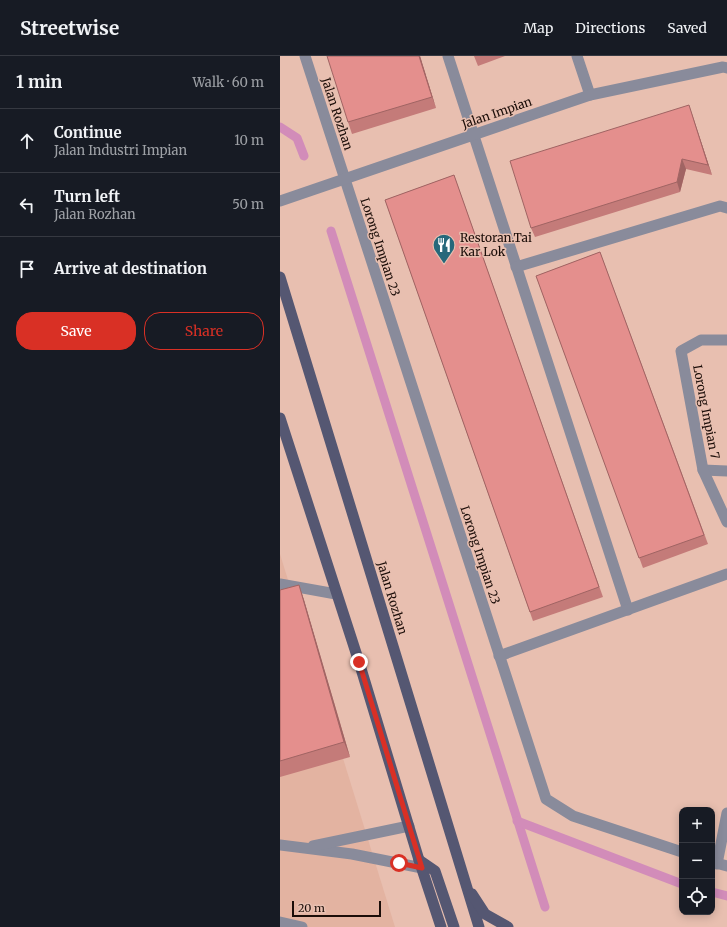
<!DOCTYPE html>
<meta charset="utf-8">
<style>
:root{--surface:#171b24;--page:#242831;--text:#f1f3f6;--muted:#9ea1a6;--line:#363941;--accent:#d93025}
body{margin:0;font-family:Merriweather,serif;background:var(--page);color:var(--text)}
.controls{position:absolute;right:12px;bottom:12px;display:grid;overflow:hidden;border-radius:8px;box-shadow:0 2px 10px #0003}
.controls button{width:36px;height:36px;display:grid;place-items:center;padding:0;border:0;border-bottom:1px solid var(--line);background:var(--surface);color:var(--text);font:20px sans-serif}
.scale{position:absolute;left:12px;bottom:10px;width:89px;box-sizing:border-box;padding-left:4px;border:2px solid #1b0d08;border-top:0;font-size:11px;line-height:14px;white-space:nowrap;color:#1b0d08;-webkit-text-stroke:3px #e8bfb0;paint-order:stroke}
.stop{position:absolute;width:12px;height:12px;margin:-9px;border:3px solid #d93025;border-radius:50%;background:#fff}
.stop.end{background:#d93025;border-color:#fff;box-shadow:0 1px 4px #0008}
.list{margin:0;padding:0;list-style:none}
h2{display:flex;justify-content:space-between;align-items:center;height:52px;margin:0;padding:0 16px;font-size:17px}
h2 small{font-size:13px;font-weight:400;color:var(--muted)}
.list li{display:grid;grid-template-columns:26px 1fr auto;gap:12px;align-items:center;box-sizing:border-box;height:64px;padding:0 16px;border-top:1px solid var(--line)}
.list b{display:block;font-size:15px;white-space:nowrap}
.list p{margin:0;font-size:13px;white-space:nowrap;color:var(--muted)}
.list em{font-size:13px;font-style:normal;color:var(--muted)}
.actions{display:flex;gap:8px;padding:12px 16px}
.actions a{flex:1;padding:9px 0;border:1px solid var(--accent);border-radius:16px;text-align:center;font-size:14px;color:var(--accent)}
.actions .main{background:var(--accent);color:#fff}
.icon{flex:none;width:22px;height:22px;fill:none;stroke:currentColor;stroke-width:2;stroke-linecap:round;stroke-linejoin:round}
.map{position:relative;flex:none;width:447px;height:871px;overflow:hidden}
header{display:flex;align-items:center;gap:24px;box-sizing:border-box;height:56px;padding:0 20px;background:var(--surface);border-bottom:1px solid var(--line)}
header strong{font-size:19px}
nav{display:flex;gap:22px;margin-inline-start:auto;font-size:14px}
main{display:flex}
aside{flex:1;background:var(--surface)}
.map>svg:first-child{display:block}
.built{fill:#e3b3a1}
.lines{fill:none;stroke-linecap:round;stroke-linejoin:round}
.stream{stroke:#d28cb9;stroke-width:9}
.service{stroke:#898b9b;stroke-width:11}
.minor{stroke:#898b9b;stroke-width:11}
.primary{stroke:#555772;stroke-width:11}
.wall{fill:#c47b79}
.shaded-wall{fill:#a06463}
.building{fill:#e48f8d;stroke:#a06463}
.route{stroke:#d93025;stroke-width:5}
.labels{text-anchor:middle;stroke-width:3;stroke-linejoin:round;paint-order:stroke}
.street-label{font-size:12px;fill:#1b0d08;stroke:#e8bfb0}
.poi-label{font-size:12px;fill:#1b0d08;stroke:#e8bfb0;text-anchor:start}
</style>
<header>
<strong>Streetwise</strong>
<nav><a>Map</a><a>Directions</a><a>Saved</a></nav>
</header>
<main>
<aside>
<h2>1 min<small>Walk · 60 m</small></h2>
<ul class="list">
<li><svg class="icon" aria-label="ahead" viewBox="0 0 24 24"><path d="M12 20V5M6 11l6-6 6 6"/></svg><div><b>Continue</b><p>Jalan Industri Impian</p></div><em>10 m</em></li>
<li><svg class="icon" aria-label="left" viewBox="0 0 24 24"><path d="M17 20v-9H6M10 6l-5 5 5 5"/></svg><div><b>Turn left</b><p>Jalan Rozhan</p></div><em>50 m</em></li>
<li><svg class="icon" aria-label="arrive" viewBox="0 0 24 24"><path d="M6 21V4h12l-3 4 3 4H6"/></svg><div><b>Arrive at destination</b></div></li>
</ul>
<div class="actions"><a class="main">Save</a><a>Share</a></div>
</aside>
<div class="map">
<svg width="447" height="871" viewBox="0 0 447 871">
<rect width="100%" height="100%" fill="#e8bfb0"/>
<polygon class="built" points="0,498 115,871 0,871"/>
<g class="lines">
<g class="stream">
<polyline points="0,71 17,82 24,100"/>
<polyline points="51,175 265,851"/>
<polyline points="237,765 402,828"/>
<polyline points="432,836 447,840"/>
</g>
<g class="service">
<polyline points="168,0 348,554"/>
<polyline points="236,211 440,150 447,152"/>
<polyline points="423,414 447,415"/>
<polyline points="0,528 56,538"/>
<polyline points="219,600 447,518"/>
<polyline points="437,808 447,757"/>
</g>
<g class="minor">
<polyline points="25,0 266,743 293,760 402,796"/>
<polyline points="297,0 310,39"/>
<polyline points="0,145 310,39 443,11 447,12"/>
<polyline points="447,284 421,284 401,295 423,414 447,466"/>
<polyline points="0,789 72,798 142,812"/>
<polyline points="33,790 129,770"/>
<polyline points="432,806 447,810"/>
<polyline points="0,866 22,871"/>
</g>
<g class="primary">
<polyline points="0,221 199,871"/>
<polyline points="0,362 79,606 139,804 161,871"/>
<polyline points="139,804 155,815 174,871"/>
<polyline points="192,838 205,858 228,871"/>
</g>
</g>
<g class="wall">
<polygon points="140,0 156,52 72,78 68,66"/>
<polygon points="194,0 225,0 198,10"/>
<polygon points="412,58 432,119 406,113 400,136 255,181 251,172"/>
<polygon points="174,119 323,541 253,565 105,144"/>
<polygon points="320,196 428,488 363,512 256,220"/>
<polygon points="19,529 24,544 70,701 0,721 0,534"/>
</g>
<g class="shaded-wall">
<polygon points="139,0 140,0 156,52 152,41"/>
<polygon points="409,49 412,58 432,119 428,109"/>
<polygon points="402,103 406,113 400,136 397,126"/>
<polygon points="19,529 24,544 70,701 64,686"/>
</g>
<g class="building">
<polygon points="47,0 139,0 152,41 68,66"/>
<polygon points="409,49 428,109 402,103 397,126 251,172 230,105"/>
<polygon points="174,119 319,531 250,556 105,144"/>
<polygon points="320,196 424,479 359,502 256,220"/>
<polygon points="19,529 64,686 0,705 0,534"/>
</g>
<g class="lines">
<polyline class="route" points="79,606 142,812 119,807"/>
</g>
<defs>
<g id="restaurant-pin" transform="scale(1.15)"><path d="M0 17L-7.5 6A9.5 9.5 0 1 1 7.5 6Z" fill="#26687b" stroke="#e8bfb0"/><path d="M-5-6h1v4h1v-4h1v4h1v-4h1v5L-1.5 .5V6h-2V.5L-5-1ZM5-6V6H3V1.5H1.5Q1.5-4 5-6Z" fill="#fff"/></g>
</defs>
<g fill-rule="evenodd">
<use href="#restaurant-pin" x="164" y="189"/>
</g>
<g class="labels">
<g class="street-label">
<text transform="translate(217 57) rotate(-19)" y="4">Jalan Impian</text>
<text transform="translate(57 58) rotate(72)" y="4">Jalan Rozhan</text>
<text transform="translate(100 191) rotate(72)" y="4">Lorong Impian 23</text>
<text transform="translate(426 356) rotate(79)" y="4">Lorong Impian 7</text>
<text transform="translate(200 499) rotate(72)" y="4">Lorong Impian 23</text>
<text transform="translate(112 542) rotate(73)" y="4">Jalan Rozhan</text>
</g>
<g class="poi-label">
<text x="180" y="186">Restoran.Tai<tspan x="180" dy="14">Kar Lok</tspan></text>
</g>
</g>
</svg>
<div class="controls">
<button>+</button>
<button>−</button>
<button><svg class="icon" aria-label="locate" viewBox="0 0 24 24"><circle cx="12" cy="12" r="6"/><path d="M12 2v4M12 18v4M2 12h4M18 12h4"/></svg></button>
</div>
<div class="scale">20 m</div>
<div class="stop" style="left:119px;top:807px"></div>
<div class="stop end" style="left:79px;top:606px"></div>
</div>
</main>
